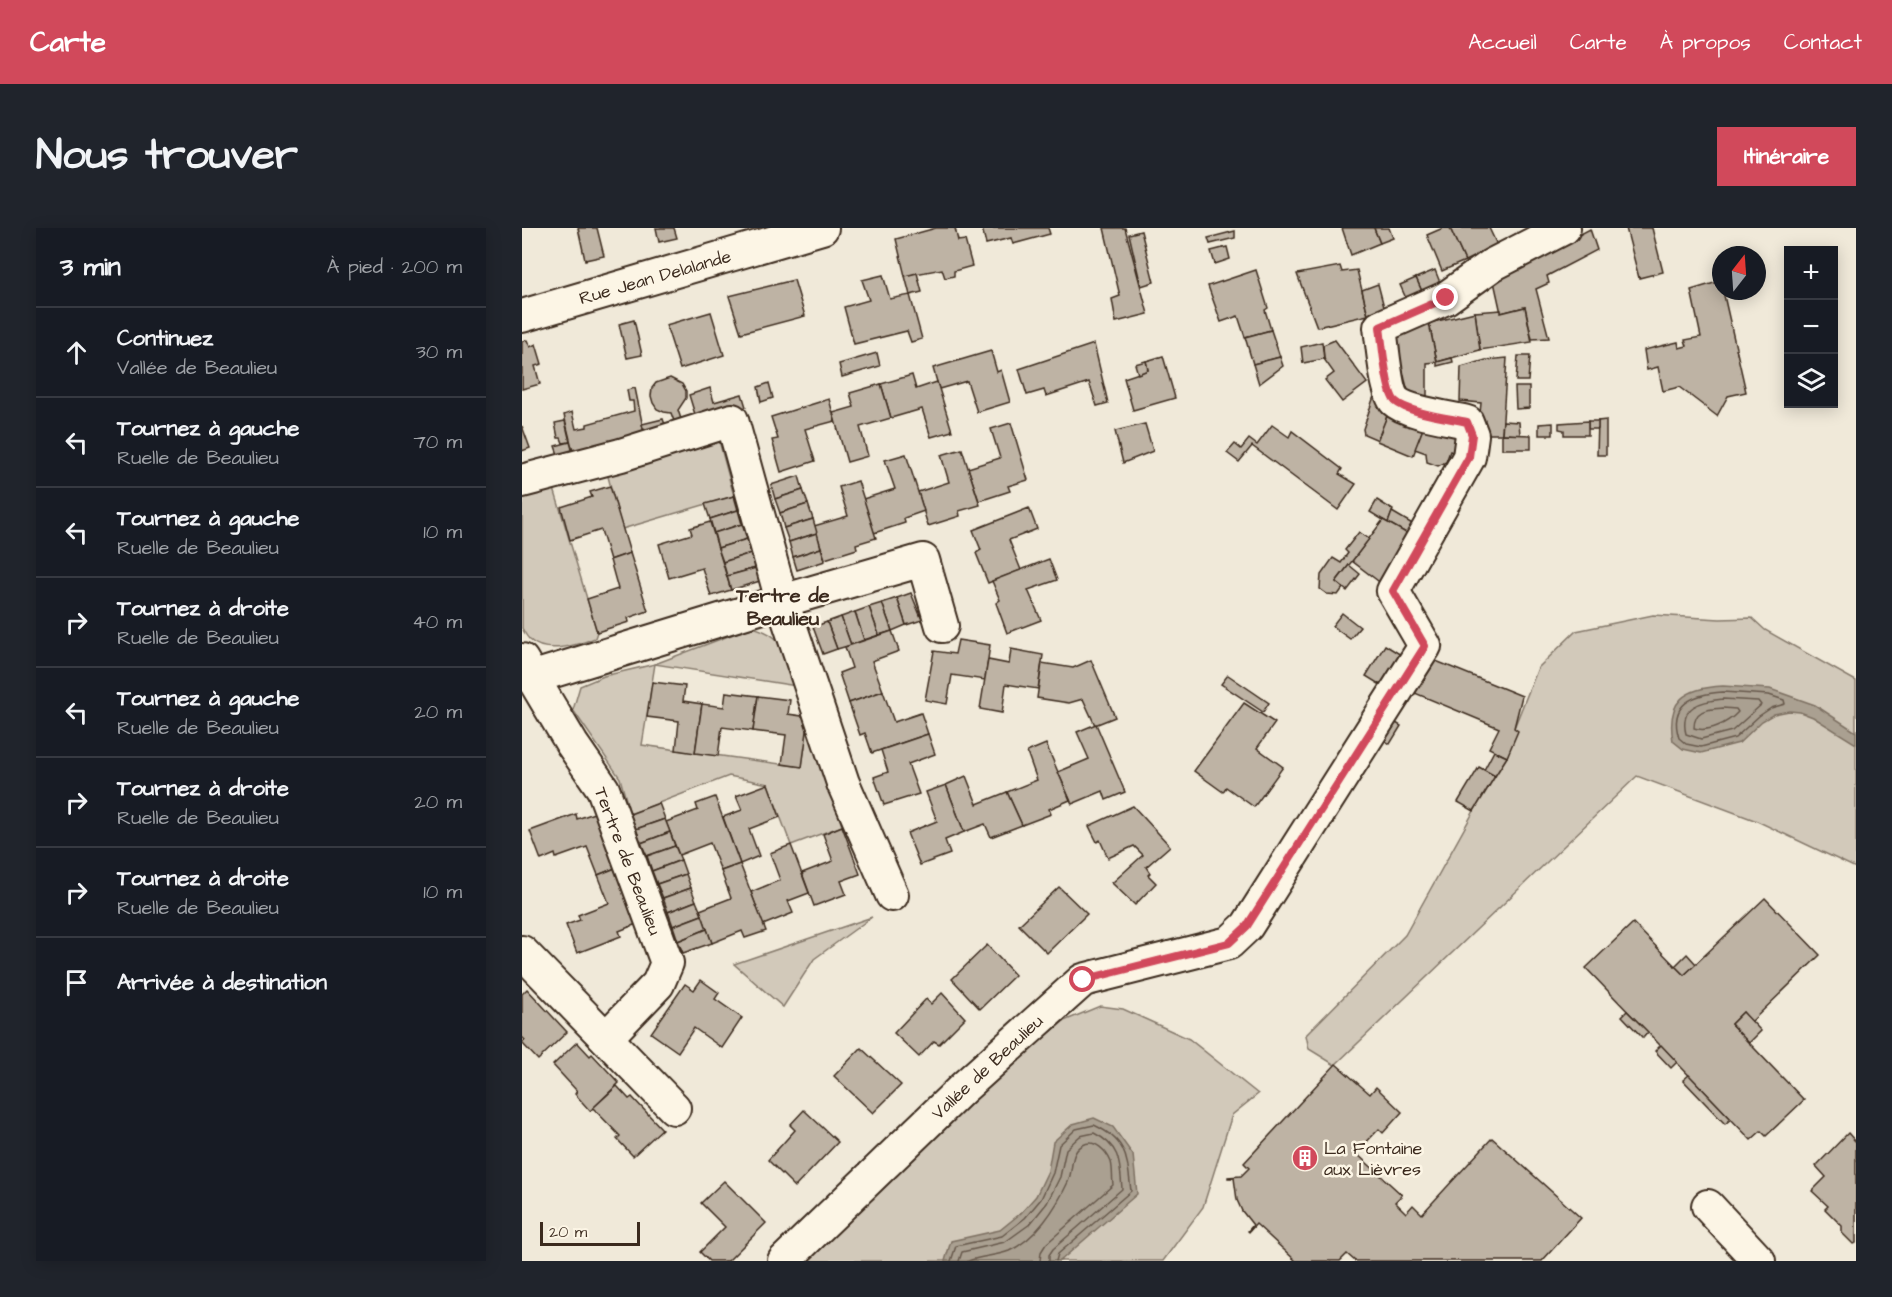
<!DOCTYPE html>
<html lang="fr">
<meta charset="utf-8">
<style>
:root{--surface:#171b24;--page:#20242c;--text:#f1f3f6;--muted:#9ea1a6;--line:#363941;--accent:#d1495b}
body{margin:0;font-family:"Architects Daughter",sans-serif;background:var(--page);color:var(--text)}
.controls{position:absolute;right:18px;top:18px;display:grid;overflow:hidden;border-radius:0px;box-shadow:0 3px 15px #0003}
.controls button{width:54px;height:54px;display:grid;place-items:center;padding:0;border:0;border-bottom:2px solid var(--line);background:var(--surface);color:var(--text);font:30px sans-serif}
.compass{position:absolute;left:1190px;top:18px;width:54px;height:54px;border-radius:50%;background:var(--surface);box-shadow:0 3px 15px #0003;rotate:17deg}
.scale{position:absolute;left:18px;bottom:15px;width:100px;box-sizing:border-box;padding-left:6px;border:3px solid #3b2a1e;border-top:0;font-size:16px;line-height:21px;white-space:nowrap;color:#3b2a1e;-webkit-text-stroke:4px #fcf5e5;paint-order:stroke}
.stop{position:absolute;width:18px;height:18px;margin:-14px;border:4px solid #d1495b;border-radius:50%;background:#fff}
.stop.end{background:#d1495b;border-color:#fff;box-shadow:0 2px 6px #0008}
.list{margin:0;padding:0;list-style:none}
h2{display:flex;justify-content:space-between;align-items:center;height:78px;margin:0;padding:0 24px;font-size:26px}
h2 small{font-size:20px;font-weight:400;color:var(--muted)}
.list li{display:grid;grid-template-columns:39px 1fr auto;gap:18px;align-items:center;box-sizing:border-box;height:90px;padding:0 24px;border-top:2px solid var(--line)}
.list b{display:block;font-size:22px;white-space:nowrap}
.list p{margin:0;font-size:20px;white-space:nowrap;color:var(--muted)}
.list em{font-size:20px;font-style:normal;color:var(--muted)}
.icon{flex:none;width:33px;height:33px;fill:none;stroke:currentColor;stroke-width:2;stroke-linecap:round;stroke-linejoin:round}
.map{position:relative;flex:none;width:1334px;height:1033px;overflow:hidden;border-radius:0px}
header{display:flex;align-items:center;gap:36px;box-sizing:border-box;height:84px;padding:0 30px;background:var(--accent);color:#fff}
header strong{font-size:28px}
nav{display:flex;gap:33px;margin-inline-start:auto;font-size:21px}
.intro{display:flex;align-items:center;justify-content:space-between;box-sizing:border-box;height:144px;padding:0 36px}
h1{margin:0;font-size:42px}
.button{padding:15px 27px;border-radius:0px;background:var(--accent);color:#fff;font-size:21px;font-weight:700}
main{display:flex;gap:36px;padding:0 36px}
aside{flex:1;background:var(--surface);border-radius:0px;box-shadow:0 3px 15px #0003}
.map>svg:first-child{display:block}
.green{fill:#d2c9ba;stroke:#867a6c;stroke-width:1.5}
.water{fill:#aaa091;stroke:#7e7163;stroke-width:1.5}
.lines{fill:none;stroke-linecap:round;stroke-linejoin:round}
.shore{stroke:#67594c;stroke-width:1.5}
.building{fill:#beb3a4;stroke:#3b2a1e;stroke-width:1.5}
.minor-casing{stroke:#3b2a1e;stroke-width:36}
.minor{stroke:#fcf5e5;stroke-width:32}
.route{stroke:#d1495b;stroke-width:8}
.labels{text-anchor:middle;stroke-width:5;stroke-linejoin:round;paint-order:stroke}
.street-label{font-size:18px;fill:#3b2a1e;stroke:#fcf5e5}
.poi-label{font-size:18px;fill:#3b2a1e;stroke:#fcf5e5;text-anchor:start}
.neighbourhood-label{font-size:20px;font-weight:bold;fill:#3b2a1e;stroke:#fcf5e5}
</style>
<header>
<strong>Carte</strong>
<nav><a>Accueil</a><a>Carte</a><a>À propos</a><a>Contact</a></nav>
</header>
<div class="intro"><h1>Nous trouver</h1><a class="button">Itinéraire</a></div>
<main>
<aside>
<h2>3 min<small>À pied · 200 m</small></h2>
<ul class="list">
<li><svg class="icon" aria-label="ahead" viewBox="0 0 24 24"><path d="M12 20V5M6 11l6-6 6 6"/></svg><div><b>Continuez</b><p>Vallée de Beaulieu</p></div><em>30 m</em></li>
<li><svg class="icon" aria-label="left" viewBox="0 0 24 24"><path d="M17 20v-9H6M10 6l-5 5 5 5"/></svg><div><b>Tournez à gauche</b><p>Ruelle de Beaulieu</p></div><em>70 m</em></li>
<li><svg class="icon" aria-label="left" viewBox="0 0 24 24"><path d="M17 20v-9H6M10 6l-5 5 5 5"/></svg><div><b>Tournez à gauche</b><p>Ruelle de Beaulieu</p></div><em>10 m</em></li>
<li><svg class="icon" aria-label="right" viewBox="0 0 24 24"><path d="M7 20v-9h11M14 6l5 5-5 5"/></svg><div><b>Tournez à droite</b><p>Ruelle de Beaulieu</p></div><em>40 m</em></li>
<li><svg class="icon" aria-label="left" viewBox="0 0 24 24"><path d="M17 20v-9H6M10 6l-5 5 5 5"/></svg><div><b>Tournez à gauche</b><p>Ruelle de Beaulieu</p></div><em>20 m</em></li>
<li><svg class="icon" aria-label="right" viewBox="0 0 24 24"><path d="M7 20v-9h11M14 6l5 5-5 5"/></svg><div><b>Tournez à droite</b><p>Ruelle de Beaulieu</p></div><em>20 m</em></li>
<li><svg class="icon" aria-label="right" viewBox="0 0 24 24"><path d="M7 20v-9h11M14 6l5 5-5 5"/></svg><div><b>Tournez à droite</b><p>Ruelle de Beaulieu</p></div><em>10 m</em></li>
<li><svg class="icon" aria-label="arrive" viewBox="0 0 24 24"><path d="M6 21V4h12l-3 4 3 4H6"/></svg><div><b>Arrivée à destination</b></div></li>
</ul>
</aside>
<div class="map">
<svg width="1334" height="1033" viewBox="0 0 1334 1033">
<rect width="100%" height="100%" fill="#f0e9d9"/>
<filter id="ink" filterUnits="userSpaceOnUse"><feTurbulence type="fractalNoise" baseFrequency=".0167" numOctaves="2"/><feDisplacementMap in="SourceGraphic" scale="12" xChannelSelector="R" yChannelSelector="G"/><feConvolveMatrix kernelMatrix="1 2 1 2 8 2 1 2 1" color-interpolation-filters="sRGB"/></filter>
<g filter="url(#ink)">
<g class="green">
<polygon points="196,209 212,268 100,301 84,241"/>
<path d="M30,254L75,404L73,410C56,417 24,427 8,412C5,409 2,404 0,400V267Z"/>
<polygon points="1131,387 1198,391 1230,390 1243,402 1334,453 1334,640 1235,593 1115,548 813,837 787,821 784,807 883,707 952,583 985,529 992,500 1016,440 1054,403"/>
<path d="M230,399C265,408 264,428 275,458L133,436L120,517L280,539L287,489L320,598L269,617L246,556L207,548L108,586L98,550L51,482L58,458L82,448L133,436Z"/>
<polygon points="350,689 292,731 261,779 212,736"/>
<polygon points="578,778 601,781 667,811 736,866 710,887 681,979 641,1033 286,1033 428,895 491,836 542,793"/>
</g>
<g class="water">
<path d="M1201,458L1248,461L1293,477L1334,504V516L1291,489L1278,484L1267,483L1252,486L1240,493L1217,515L1179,525L1161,521L1151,513C1144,472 1163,460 1201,458Z"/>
<polygon points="572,890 591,899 611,927 615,966 538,1033 423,1033 429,1013 478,1002 499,985 514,968 526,943 531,914 551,896"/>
</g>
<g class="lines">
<g class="shore">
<path d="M1201,464L1247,467L1262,472L1263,476L1249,480L1237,488L1213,510L1179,519L1164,516L1157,510C1146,475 1172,466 1201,464Z"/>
<path d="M1201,471L1236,473L1239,477L1210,503L1179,511L1164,506C1157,478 1179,473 1201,471Z"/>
<path d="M1201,480L1214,481L1216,484C1206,495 1186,505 1172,500C1172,481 1186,481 1201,480Z"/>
<path d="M429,1033L434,1018L480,1008L503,990L519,971L531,945L537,917L554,901L572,897C606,913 605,930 609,963L536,1026L534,1033"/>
<path d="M437,1033L440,1024L483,1014L508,996L525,975L538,949L544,921L558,908L572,905C598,918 598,934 600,961L531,1021L527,1027V1033"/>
<path d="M446,1033C459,1028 474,1028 487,1023C514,1011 534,980 546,954C552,940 547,925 561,917C573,910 585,924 589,934C591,941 590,950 591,957L524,1016L519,1024L518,1033"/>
</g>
</g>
<g class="building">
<polygon points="56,0 75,0 82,28 63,32"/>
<polygon points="134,0 152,0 155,10 137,14"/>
<polygon points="414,0 433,0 436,13 443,12 450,38 432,43 432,48 423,50 420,41 383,48 374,11"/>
<polygon points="460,0 526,0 528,6 491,16 489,10 464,16"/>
<polygon points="582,0 603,0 626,86 594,94 590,71 598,68"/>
<polygon points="820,0 852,0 858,15 829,27"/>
<polygon points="852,0 867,0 871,10 858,15"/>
<polygon points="921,0 928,0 943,33 920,43 905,7"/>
<polygon points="928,0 967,0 975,17 943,33"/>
<polygon points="1104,0 1130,0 1141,44 1117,50"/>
<polygon points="1068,1 1075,22 1025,48 1027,55 1014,61 1027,110 1010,111 1003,79 979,85 971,49 993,41"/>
<polygon points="619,3 632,54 619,58 607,6"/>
<polygon points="713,3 713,10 688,16 686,10"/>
<polygon points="705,19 708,31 693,36 689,23"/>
<polygon points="818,38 820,44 835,42 846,87 795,99 775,46"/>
<polygon points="734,42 746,80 743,82 749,102 723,109 716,88 699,94 686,58"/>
<polygon points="913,42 921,62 903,70 894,50"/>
<polygon points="395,45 400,64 388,67 383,48"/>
<polygon points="361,47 368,71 388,67 400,111 389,114 385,103 332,116 322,79 347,72 340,52"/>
<polygon points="894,50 903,70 887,77 878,57"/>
<polygon points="272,52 283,88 219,105 207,68"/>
<polygon points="1199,53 1199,63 1201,63 1224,164 1206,168 1195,188 1157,159 1141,163 1136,139 1125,142 1122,122 1156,114 1157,120 1165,118 1163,112 1179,109 1169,62"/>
<polygon points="856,56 863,83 846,87 840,62"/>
<polygon points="1003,79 1010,114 958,122 953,84 979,82 979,85"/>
<polygon points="189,84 202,127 158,141 144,97"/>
<polygon points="953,84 958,122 915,134 907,95"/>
<polygon points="112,92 120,127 105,130 97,96"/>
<polygon points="907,95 915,134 905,135 905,171 878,168 879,136 874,135 873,130 878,129 872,104"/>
<polygon points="749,102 758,129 731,136 723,109"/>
<polygon points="5,112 8,119 14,116 20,136 13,138 18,156 0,161 0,113"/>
<polygon points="813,112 845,155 820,174 803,152 812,145 802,131 801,117"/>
<polygon points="800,114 802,131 781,135 779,119"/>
<polygon points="572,116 586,175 575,178 567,154 524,168 522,162 505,167 497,141"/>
<polygon points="469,123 475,144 479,142 488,174 455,184 445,153 417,161 411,140"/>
<polygon points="355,125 358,138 320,149 317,136"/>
<polygon points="641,128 653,170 611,182 602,150 626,142 624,133"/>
<polygon points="996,128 1008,128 1006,153 994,153"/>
<polygon points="758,129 761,138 737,156 731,136"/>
<polygon points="930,130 931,134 915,138 915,134"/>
<polygon points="985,130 980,206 956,206 959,175 938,173 939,139 964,132"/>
<polygon points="624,133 626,142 616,146 613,136"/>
<polygon points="390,147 394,161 415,154 430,203 409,209 400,181 369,190 359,156"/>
<polygon points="148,150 160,156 164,163 164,170 156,182 159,191 152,193 149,185 142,184 135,181 131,175 129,168 130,160 134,155"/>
<polygon points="247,155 251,170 239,174 236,159"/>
<polygon points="359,156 369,190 338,199 346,228 325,234 311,185 332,179 328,165"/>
<polygon points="993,159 1007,159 1007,180 994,181"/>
<polygon points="113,160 123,209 52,228 42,187 50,184 54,201 65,199 65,196 112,183 111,173 107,173 105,162"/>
<polygon points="188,160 192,174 220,166 224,179 175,193 167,167"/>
<polygon points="853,165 867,183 856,212 842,206 841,201"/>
<polygon points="307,171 313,193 283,201 293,233 259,244 250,212 256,211 249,189"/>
<polygon points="867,183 904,193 891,228 855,213"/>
<polygon points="141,191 145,202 123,209 120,196"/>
<polygon points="1084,192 1084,227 1075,227 1076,193"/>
<polygon points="43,193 48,214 41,215 39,210 36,210 33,195"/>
<polygon points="904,193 942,209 936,226 928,223 924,234 916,238 905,234 904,225 893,221"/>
<polygon points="981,193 997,194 998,207 980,206"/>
<rect x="1066" y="193" width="10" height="8"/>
<polygon points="1066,193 1066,207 1042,207 1042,202 1037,201 1037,195"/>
<polygon points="489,195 506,252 486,258 488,263 457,273 446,240 478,230 469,201"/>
<polygon points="1031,195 1031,207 1017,207 1017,196"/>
<polygon points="623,196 631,223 601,235 593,203"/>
<polygon points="750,197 767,209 770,203 820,241 817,246 834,256 816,282 730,218 717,234 705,225 713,216 719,221 727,211 735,217"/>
<polygon points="0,198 8,220 0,223"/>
<polygon points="980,206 1009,207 1009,221 980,221"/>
<polygon points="48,214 52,228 38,232 33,218"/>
<polygon points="440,221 458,277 437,283 438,288 406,298 396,264 427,254 419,227"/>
<polygon points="384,226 402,283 382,290 383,295 352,305 341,271 373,261 363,232"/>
<polygon points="277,248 281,262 253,271 249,257"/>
<polygon points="336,253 354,310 334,316 335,321 303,331 292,298 326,288 317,259"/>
<polygon points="88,258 108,325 88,332 79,302 48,312 39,279 70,269 68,264"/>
<polygon points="281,262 286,276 258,285 253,271"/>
<polygon points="212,268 216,282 188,291 183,276"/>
<polygon points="855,272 871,282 866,295 848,284"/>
<polygon points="286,276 291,291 262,300 258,285"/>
<polygon points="507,280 515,301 487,312 499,342 466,355 454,325 459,322 451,302"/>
<polygon points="216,282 220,296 192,305 188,291"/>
<polygon points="870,284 899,301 893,310 866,295"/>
<polygon points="291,291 295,305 267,314 262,300"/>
<polygon points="861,292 893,310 860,356 830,333"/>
<polygon points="188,294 209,362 189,368 180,340 147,350 137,316 170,306 168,300"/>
<polygon points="220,296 225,311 196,320 192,305"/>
<polygon points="837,304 847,311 814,354 821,360 816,367 805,366 798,361 799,347 811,330 819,335 826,325 823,322"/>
<polygon points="295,305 299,320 271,329 267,314"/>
<polygon points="225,311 229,325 201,334 196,320"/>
<polygon points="299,320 303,333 275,342 271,329"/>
<polygon points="108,325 126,383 106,390 107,394 75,404 65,371 96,361 88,332"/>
<polygon points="229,325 234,340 205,348 201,334"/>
<polygon points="527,331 535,352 506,362 519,392 485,405 474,375 478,372 470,353"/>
<polygon points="827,337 838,346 825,363 814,354"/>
<polygon points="234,340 238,353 209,362 205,348"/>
<polygon points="389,365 400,392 384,397 375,370"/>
<polygon points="375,370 384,397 370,403 360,375"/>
<polygon points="360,375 370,403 357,407 347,379"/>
<polygon points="347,379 357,407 342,412 333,384"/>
<polygon points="333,384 342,412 329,417 319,389"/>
<polygon points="820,385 838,399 828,411 810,398"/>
<polygon points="319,389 329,417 315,421 305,394"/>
<polygon points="305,394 315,421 301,426 291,399"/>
<polygon points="370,403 377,423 350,433 361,463 327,475 317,445 330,440 323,419"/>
<polygon points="436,412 468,417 463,452 430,447 425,476 403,472 412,423 433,426"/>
<polygon points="863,417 884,430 865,461 844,448"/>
<polygon points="489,421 521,427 516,461 484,456 480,485 458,481 466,432 487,436"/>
<polygon points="909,431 1000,468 992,500 996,503 985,529 967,520 977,500 888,463"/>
<polygon points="569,432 593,489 573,497 561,471 547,475 515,470 520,435 551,440"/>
<polygon points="706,447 747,475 741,484 699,456"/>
<polygon points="130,454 163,458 161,473 180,476 173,525 154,522 157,493 125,489"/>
<polygon points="361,463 372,494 399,485 406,506 350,525 343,505 338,507 327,475"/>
<polygon points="204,464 236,468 231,503 200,499 196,528 173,525 180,476 202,479"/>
<polygon points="236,468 268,472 266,486 287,489 280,539 260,536 264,507 231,503"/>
<polygon points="722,475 753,495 735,520 761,539 732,579 704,559 701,564 672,543"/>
<polygon points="869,492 879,498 868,516 858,509"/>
<polygon points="574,496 603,564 584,572 581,563 550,576 536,544 567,531 555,504"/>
<polygon points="406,506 413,526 386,536 397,566 362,577 352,549 366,544 359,522"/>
<polygon points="524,516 548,572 527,581 529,586 500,597 485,564 515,552 505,524"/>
<polygon points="972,523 985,529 973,548 962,542"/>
<polygon points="957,539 973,548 952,583 936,574"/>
<polygon points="444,548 455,576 485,564 500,597 469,609 463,596 442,604 424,557"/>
<polygon points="246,556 258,589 227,601 237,628 218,636 201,589 220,582 214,568"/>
<polygon points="424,557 442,604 423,612 428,626 398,637 385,605 415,593 404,564"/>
<polygon points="193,569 218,636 199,643 188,615 157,627 144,594 176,582 174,576"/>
<polygon points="137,575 143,591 114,601 108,586"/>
<polygon points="611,578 648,618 624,639 628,645 626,647 634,655 613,677 590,655 621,627 612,618 586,630 578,612 575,614 567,598"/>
<polygon points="75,584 96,639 76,647 65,619 34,630 33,626 19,632 8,603 54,586 55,591"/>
<polygon points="143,591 148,604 119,615 114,601"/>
<polygon points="320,598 338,646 319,653 324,666 292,678 280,645 311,633 301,606"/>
<polygon points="148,604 153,618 125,628 119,615"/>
<polygon points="269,617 287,665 266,673 271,685 241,697 229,664 258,652 248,625"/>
<polygon points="153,618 159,632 130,643 125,628"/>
<polygon points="159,632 164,646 135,656 130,643"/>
<polygon points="218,636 244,703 223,710 220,703 190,715 178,682 209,670 199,643"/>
<polygon points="96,639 117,695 97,703 99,708 55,725 44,697 58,692 56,687 87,675 76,647"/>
<polygon points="164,646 169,660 141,670 135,656"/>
<polygon points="537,659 565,686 525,725 497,697"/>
<polygon points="169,660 174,673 146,684 141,670"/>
<polygon points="1243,670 1298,727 1229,794 1221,784 1209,796 1282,872 1244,908 1239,903 1229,912 1064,740 1111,695 1162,747"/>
<polygon points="174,673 180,687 151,698 146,684"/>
<polygon points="180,687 185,701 156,713 151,698"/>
<polygon points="185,701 190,715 161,725 156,713"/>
<polygon points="465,717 493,747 458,781 430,751"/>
<polygon points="1165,726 1174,736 1162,747 1153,738"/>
<polygon points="179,752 197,765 193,771 220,790 200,820 172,800 156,824 129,805 163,756 172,762"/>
<polygon points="5,761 45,804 16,832 0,815 3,812 0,809 0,766"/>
<polygon points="420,765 443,790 417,816 412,813 397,829 372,805 404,771 409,776"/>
<polygon points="1105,783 1126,804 1121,810 1100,788"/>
<polygon points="1221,784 1239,803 1227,815 1209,796"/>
<polygon points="55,814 68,828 70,826 97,855 68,883 53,866 55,863 31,837"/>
<polygon points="1139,817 1155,834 1149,840 1133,823"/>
<polygon points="339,820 379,857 351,885 312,848"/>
<polygon points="814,836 848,866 854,859 880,884 861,905 857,901 834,925 880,967 873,974 884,985 891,977 900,986 970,910 1059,990 1020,1033 833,1033 825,1026 818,1033 774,1033 734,996 727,1004 726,1003 731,997 720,983 715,972 712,950 706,950 706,949 719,948 727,940 722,935"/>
<polygon points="1167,847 1209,891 1203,896 1161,852"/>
<polygon points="95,858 107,871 110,869 140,901 111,928 95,911 98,908 71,880"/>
<polygon points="282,882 316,914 273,959 246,932 273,902 268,897"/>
<polygon points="1326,905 1334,914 1334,1015 1331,1016 1320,1005 1320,998 1303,981 1306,978 1290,963 1304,949 1294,938"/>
<polygon points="202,953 244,995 206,1033 187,1033 178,1024 203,999 179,975"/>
</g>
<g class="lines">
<g class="minor-casing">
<g id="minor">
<polyline points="0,88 300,0"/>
<polyline points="0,253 99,227 210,192 260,373 321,555 370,667"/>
<polyline points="0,432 50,516 81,561 145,735 136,756 84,810"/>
<polyline points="12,449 260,373 401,332 420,398"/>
<polyline points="0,724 152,880"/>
<polyline points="1186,978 1237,1033"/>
<path d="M262,1033L441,860L561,752L707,715L725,698L903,418L871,363L947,229L950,207L945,194C928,190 884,184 873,173C864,164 860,113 858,99L924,70L970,37L1042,0"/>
</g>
</g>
<use href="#minor" class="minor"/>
</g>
</g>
<g class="lines" filter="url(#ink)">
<path class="route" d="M561,752L707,715L725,698L903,418L871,363L947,229L950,207L945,194C927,190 886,185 873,173C864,164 860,113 858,99L924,70"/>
</g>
<defs>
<g id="building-disc" transform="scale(1.35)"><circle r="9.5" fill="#d1495b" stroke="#fcf5e5"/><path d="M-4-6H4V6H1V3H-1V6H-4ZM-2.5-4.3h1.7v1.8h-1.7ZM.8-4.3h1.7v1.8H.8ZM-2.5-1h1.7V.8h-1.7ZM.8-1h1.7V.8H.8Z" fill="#fff"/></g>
</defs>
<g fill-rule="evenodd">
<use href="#building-disc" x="783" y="930"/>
</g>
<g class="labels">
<g class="street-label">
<text transform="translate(133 49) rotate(-16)" y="6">Rue Jean Delalande</text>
<text transform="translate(106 633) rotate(69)" y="6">Tertre de Beaulieu</text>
<text transform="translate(465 839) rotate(-43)" y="6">Vallée de Beaulieu</text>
</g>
<g class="poi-label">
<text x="802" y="926">La Fontaine<tspan x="802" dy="21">aux Lièvres</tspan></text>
</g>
<g class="neighbourhood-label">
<text x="261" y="374">Tertre de<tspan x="261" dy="23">Beaulieu</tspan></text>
</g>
</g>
</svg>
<div class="controls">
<button>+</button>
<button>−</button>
<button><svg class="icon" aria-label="layers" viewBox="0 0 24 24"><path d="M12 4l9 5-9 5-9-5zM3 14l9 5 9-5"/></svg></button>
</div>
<svg class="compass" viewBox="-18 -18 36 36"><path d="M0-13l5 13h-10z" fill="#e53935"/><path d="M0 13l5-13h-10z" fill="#9ea1a6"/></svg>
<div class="scale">20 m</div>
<div class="stop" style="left:561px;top:752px"></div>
<div class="stop end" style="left:924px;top:70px"></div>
</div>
</main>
